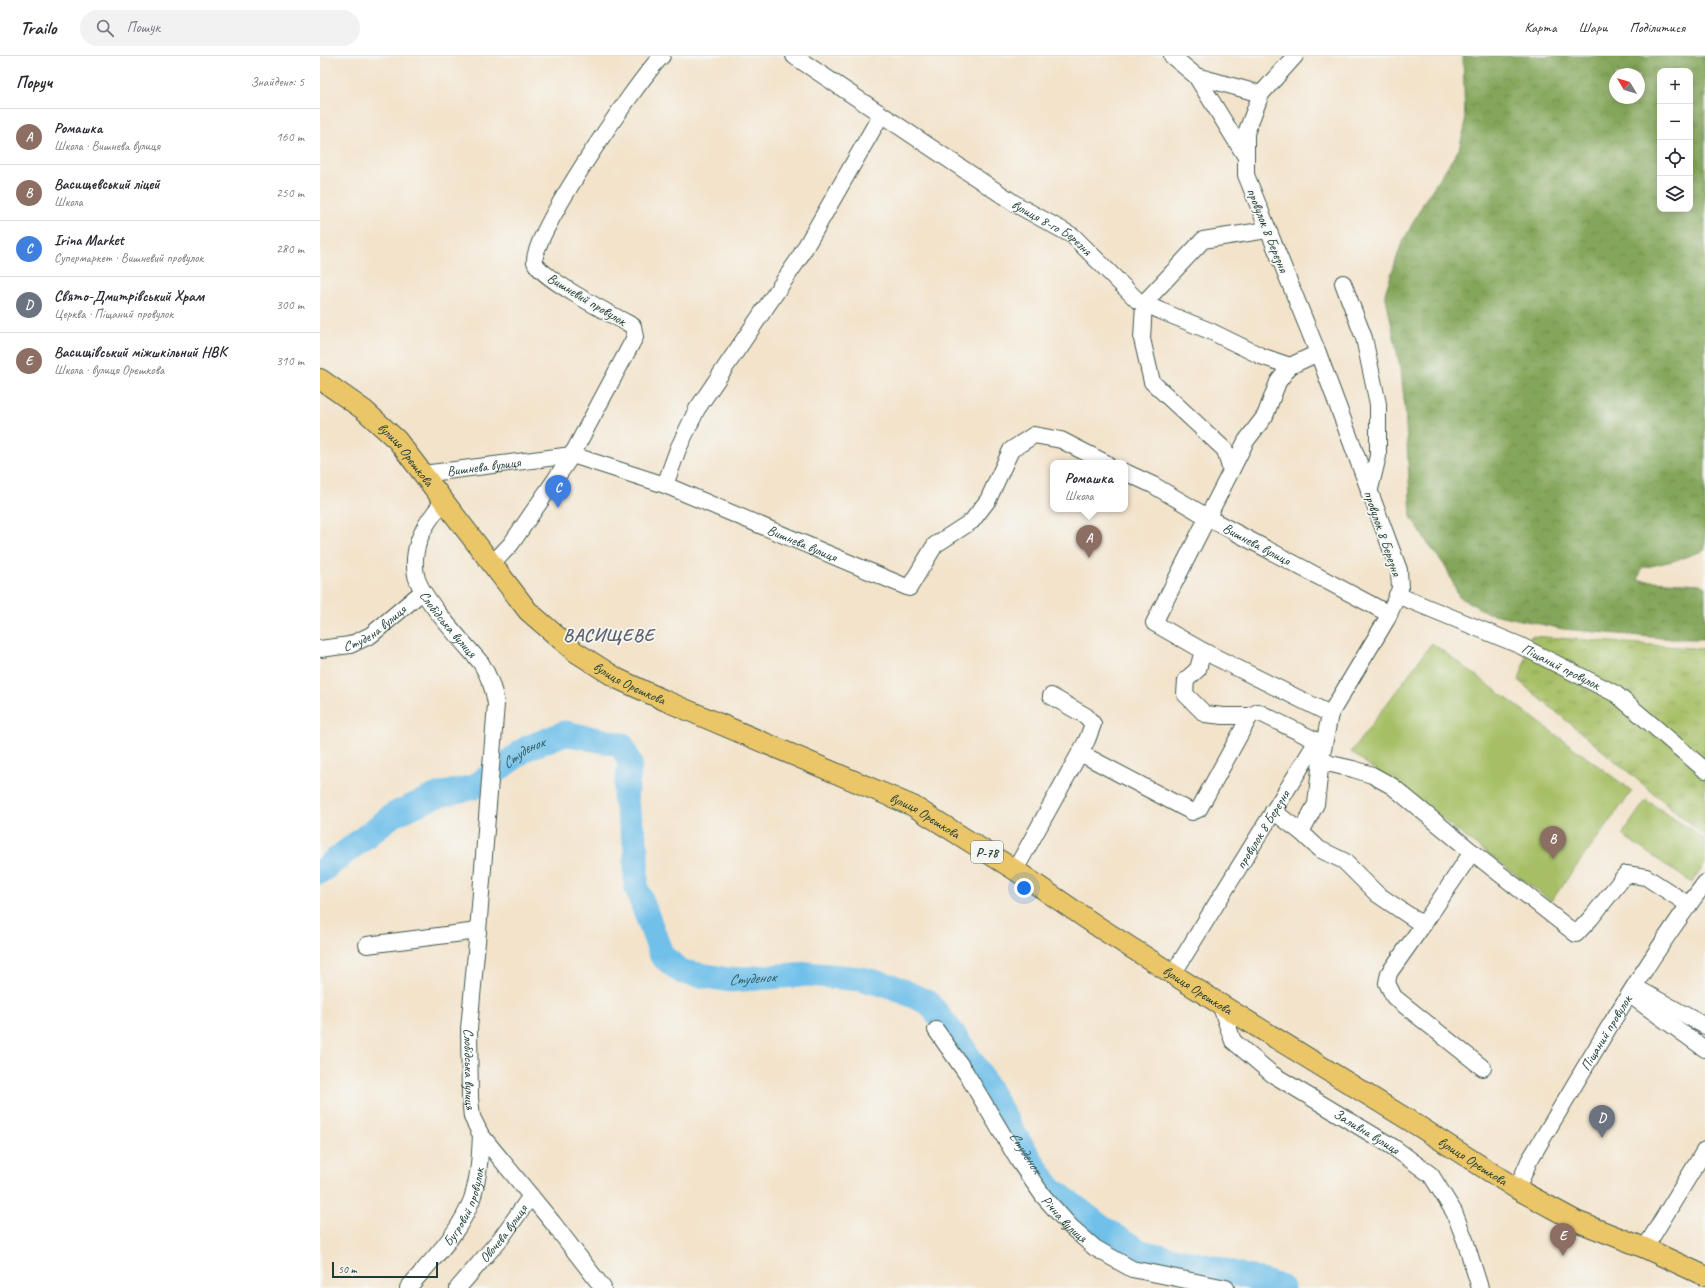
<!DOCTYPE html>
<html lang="uk">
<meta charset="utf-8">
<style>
:root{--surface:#fff;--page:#f2f2f3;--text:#2b2b33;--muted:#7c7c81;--line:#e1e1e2;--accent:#d93025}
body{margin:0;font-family:Caveat,sans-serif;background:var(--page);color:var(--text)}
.controls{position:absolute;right:12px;top:12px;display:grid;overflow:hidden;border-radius:8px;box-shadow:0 2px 10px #0003}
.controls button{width:36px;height:36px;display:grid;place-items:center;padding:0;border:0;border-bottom:1px solid var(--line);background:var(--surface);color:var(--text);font:20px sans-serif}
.compass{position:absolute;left:1289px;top:12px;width:36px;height:36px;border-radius:50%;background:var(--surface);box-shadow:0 2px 10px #0003;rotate:308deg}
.scale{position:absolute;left:12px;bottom:10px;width:106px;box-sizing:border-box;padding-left:4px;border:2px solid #1f3d34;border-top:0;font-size:11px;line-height:14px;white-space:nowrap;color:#1f3d34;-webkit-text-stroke:3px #f6f6f2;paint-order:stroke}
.you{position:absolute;left:704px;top:832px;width:14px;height:14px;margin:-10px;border:3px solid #fff;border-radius:50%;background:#1a73e8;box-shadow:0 0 0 6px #1a73e833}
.badge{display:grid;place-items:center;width:26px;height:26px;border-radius:50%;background:var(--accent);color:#fff;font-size:13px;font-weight:700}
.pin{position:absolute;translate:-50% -33px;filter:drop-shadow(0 1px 2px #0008)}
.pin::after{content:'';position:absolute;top:21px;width:14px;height:12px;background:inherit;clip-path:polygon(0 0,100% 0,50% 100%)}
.popup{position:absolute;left:730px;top:404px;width:78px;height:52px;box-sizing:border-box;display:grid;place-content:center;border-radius:8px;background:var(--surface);filter:drop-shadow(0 1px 3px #0005);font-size:13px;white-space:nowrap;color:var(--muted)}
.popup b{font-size:15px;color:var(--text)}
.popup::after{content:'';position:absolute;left:50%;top:100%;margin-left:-8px;border:8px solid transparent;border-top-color:var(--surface)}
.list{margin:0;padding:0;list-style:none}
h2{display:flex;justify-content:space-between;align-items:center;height:52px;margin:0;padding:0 16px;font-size:17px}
h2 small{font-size:13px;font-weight:400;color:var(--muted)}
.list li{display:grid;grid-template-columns:26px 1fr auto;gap:12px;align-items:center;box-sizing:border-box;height:56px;padding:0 16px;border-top:1px solid var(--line)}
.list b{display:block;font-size:15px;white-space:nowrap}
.list p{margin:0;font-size:13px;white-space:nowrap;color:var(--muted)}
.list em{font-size:13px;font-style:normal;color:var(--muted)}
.icon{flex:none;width:22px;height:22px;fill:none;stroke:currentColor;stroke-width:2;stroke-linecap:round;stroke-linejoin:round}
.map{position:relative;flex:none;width:1385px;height:1232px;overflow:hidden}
header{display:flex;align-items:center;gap:24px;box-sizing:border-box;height:56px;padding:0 20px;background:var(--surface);border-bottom:1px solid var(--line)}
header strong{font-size:19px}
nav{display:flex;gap:22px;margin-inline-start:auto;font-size:14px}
.search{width:280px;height:36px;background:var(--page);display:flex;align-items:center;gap:10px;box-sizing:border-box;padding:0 14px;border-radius:22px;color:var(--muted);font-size:15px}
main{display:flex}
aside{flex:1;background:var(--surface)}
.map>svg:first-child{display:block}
.grass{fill:url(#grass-tufts);stroke:#627e4c}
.forest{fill:url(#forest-crowns);stroke:#527247;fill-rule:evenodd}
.pitch{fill:#a6bf65;stroke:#627e4c}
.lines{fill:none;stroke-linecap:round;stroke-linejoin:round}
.river{stroke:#6fc0ea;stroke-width:25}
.minor-casing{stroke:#3f564b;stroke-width:18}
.major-casing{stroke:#3f564b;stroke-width:22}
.minor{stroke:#fff;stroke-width:16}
.major{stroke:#ebc669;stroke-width:20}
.labels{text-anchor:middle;stroke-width:3.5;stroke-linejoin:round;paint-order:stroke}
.shield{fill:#f6f6f2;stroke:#60746d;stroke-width:1}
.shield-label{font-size:13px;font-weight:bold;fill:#1f3d34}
.street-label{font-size:14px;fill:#1f3d34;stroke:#f6f6f2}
.water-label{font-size:15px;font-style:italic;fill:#335e62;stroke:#f6f6f2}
.district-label{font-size:18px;font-weight:bold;letter-spacing:1px;fill:#5d636c;stroke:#f6f6f2}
</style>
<header>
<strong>Trailo</strong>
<div class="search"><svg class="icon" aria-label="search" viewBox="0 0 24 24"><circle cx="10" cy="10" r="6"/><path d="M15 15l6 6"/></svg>Пошук</div>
<nav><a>Карта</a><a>Шари</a><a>Поділитися</a></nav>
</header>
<main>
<aside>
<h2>Поруч<small>Знайдено: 5</small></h2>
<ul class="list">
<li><span class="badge" style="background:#8d6e63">A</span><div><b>Ромашка</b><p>Школа · Вишнева вулиця</p></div><em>160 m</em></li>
<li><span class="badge" style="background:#8d6e63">B</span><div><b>Васищевський ліцей</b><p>Школа</p></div><em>250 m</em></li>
<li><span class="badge" style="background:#3f7fe0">C</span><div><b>Irina Market</b><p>Супермаркет · Вишневий провулок</p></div><em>280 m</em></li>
<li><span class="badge" style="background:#6b7280">D</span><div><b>Свято-Дмитрівський Храм</b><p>Церква · Піщаний провулок</p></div><em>300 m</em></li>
<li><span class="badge" style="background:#8d6e63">E</span><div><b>Васищівський міжшкільний НВК</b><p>Школа · вулиця Орєшкова</p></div><em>310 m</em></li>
</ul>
</aside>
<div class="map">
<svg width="1385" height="1232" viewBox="0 0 1385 1232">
<defs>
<pattern id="grass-tufts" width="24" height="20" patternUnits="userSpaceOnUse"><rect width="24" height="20" fill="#a6bf65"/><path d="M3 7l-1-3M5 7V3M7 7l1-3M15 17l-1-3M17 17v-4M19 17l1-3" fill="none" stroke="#879c54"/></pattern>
<pattern id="forest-crowns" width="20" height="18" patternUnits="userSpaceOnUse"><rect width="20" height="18" fill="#84a65a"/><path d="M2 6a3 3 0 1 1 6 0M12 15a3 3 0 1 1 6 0" fill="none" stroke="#6b884b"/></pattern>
</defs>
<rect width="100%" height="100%" fill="#f6f6f2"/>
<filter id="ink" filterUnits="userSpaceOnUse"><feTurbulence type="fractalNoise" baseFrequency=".025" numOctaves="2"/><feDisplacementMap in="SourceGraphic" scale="8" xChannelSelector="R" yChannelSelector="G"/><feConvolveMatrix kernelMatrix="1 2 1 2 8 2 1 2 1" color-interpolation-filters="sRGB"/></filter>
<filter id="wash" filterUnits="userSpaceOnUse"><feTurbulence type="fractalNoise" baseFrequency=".012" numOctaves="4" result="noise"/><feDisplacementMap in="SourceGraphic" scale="16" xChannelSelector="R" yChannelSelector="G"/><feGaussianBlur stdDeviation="0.9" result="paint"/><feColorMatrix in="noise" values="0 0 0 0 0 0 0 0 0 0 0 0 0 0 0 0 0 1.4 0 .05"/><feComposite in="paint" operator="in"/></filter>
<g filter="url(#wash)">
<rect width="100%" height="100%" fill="#f3e3cb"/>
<polygon class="grass" points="1211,580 1385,593 1385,780 1199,625"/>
<path class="forest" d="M1143,0H1385V494L1357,504L1322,512L1318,524L1380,528L1385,531V583H1352L1243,573L1168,557L1139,541L1126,511L1108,488L1091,461L1085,352L1081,316L1065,237L1081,189L1105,144L1139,93L1145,70ZM1340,15H1370V153H1340ZM1295,18H1319V42H1295Z"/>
<g class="pitch">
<polygon points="1112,587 1312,735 1231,845 1031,696"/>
<polygon points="1326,744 1385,783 1385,808 1372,827 1302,779"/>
</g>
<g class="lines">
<path class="river" id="s1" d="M0,816L73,759L115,740L154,731L207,692L245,677L302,689L310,708L305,742L316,791V830L342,900L362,916L410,924L488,918L541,923L571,930L609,947L634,979L655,1010L697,1083L728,1130L781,1171L821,1196L894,1212L942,1225L962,1232"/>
</g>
</g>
<g filter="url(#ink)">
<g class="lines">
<g class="minor-casing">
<g id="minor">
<path id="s2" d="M474,0L697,149L753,180L817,244L841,255L890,275L941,300L970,310L998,297"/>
<polyline points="852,0 876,20 926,101"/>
<polyline points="876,20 941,38"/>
<polyline points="947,174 883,184 824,247 822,283 832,326 905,394 911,415 834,567 883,595 1010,658"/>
<polyline points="1023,227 1044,282 1058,348 1058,400 1049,437"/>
<polyline points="911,415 926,385 945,360 958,326 970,310"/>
<path id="s3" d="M805,416L833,429L894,465L1069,558"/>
<path id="s4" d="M103,418L252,399L345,429L589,532L615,489L652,465L668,444L691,394L714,379L741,384L786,407"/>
<polyline points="345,429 358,393 377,353 478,204 561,59"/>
<path id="s5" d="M124,444C117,454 108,464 103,475C96,488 93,505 96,519C100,541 145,588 161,607C169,620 174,633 176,648L158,875L149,973L150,1042L152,1061L161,1079L233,1167L283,1232"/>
<path d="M172,508L191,488L252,399L315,281L313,270C296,261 218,221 215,206C210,181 319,22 342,0"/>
<path id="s6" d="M1077,539L1199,589L1296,638L1385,714"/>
<path id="s7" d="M0,593L30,589L51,579L102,536"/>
<polyline points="883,595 878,613 866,624 865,638 885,658 903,660 930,660"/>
<polyline points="760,697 872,756 879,753 930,660 938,656 997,685"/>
<polyline points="953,755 981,776 999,793 1024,805 1057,838 1103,869 1069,917 1067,927 1074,941 1163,1012"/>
<polyline points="981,776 996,748 1001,704 1011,708 1033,713 1052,719 1072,730 1152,796 1256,878 1271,862 1306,818 1326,821 1369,849"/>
<polyline points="695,814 767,684 773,668 766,660 731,640"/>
<polyline points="1103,869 1152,796"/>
<polyline points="47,889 158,875"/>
<path id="s8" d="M853,918L997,685L1001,704L1010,658L1067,563L1080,533L1079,514L998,297L926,119V77L941,38L975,0"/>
<polyline points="1315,931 1385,970"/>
<polyline points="1310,939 1385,993"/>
<path id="s9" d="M900,948L913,985L952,1018L1073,1091L1111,1119L1134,1156L1145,1184L1160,1232"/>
<path id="s10" d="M616,974L646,1017L698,1104L724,1141L751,1171L775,1192L812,1213L906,1232"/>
<path id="s11" d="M1197,1133L1209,1105C1266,1011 1319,914 1385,827"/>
<polyline points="1325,1192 1385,1094"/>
<path id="s12" d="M88,1232C111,1205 140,1177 152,1143C159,1122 160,1100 161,1079"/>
<path id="s13" d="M138,1232L181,1182L211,1140"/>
</g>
</g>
<g class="major-casing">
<g id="major">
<path id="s14" d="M0,323L44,354L77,384L208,555L254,595L298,623L346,645L593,750L695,814L780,872L900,948L1100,1071L1197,1133L1256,1165L1325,1192L1385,1220"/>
</g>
</g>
<use href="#minor" class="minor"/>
<use href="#major" class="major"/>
</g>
</g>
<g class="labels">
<rect class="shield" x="651" y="785" width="32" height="22" rx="3"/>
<g class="shield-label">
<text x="667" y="801">Р-78</text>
</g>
<g class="street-label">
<text dy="5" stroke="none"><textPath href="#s2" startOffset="310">вулиця 8-го Березня</textPath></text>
<text transform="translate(948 174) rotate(68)" y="5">провулок 8 Березня</text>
<text transform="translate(267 243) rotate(31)" y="5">Вишневий провулок</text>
<text dy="5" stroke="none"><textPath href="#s14" startOffset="115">вулиця Орєшкова</textPath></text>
<text dy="5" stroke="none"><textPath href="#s4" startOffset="61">Вишнева вулиця</textPath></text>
<text transform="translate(1063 477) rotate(71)" y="5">провулок 8 Березня</text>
<text dy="5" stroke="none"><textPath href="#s4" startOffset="397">Вишнева вулиця</textPath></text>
<text dy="5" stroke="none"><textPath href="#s3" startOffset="150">Вишнева вулиця</textPath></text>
<text dy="5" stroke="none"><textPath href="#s5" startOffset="142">Слобідська вулиця</textPath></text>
<text dy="5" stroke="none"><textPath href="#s7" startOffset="60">Студена вулиця</textPath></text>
<text dy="5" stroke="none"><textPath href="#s6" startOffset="179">Піщаний провулок</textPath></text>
<text dy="5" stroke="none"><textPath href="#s14" startOffset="439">вулиця Орєшкова</textPath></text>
<text dy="5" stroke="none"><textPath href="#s14" startOffset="763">вулиця Орєшкова</textPath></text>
<text dy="5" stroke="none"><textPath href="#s8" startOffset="170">провулок 8 Березня</textPath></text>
<text dy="5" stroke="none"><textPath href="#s14" startOffset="1087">вулиця Орєшкова</textPath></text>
<text dy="5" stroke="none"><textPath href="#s11" startOffset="180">Піщаний провулок</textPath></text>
<text dy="5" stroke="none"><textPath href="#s5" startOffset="603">Слобідська вулиця</textPath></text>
<text dy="5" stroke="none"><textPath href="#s9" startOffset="201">Заливна вулиця</textPath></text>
<text dy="5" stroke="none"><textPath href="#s14" startOffset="1411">вулиця Орєшкова</textPath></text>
<text dy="5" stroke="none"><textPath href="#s12" startOffset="100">Бугровий провулок</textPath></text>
<text dy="5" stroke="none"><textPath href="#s10" startOffset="229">Річна вулиця</textPath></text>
<text dy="5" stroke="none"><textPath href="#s13" startOffset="71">Овочева вулиця</textPath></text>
</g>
<g class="water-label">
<text dy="5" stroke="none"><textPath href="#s1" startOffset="239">Студенок</textPath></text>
<text dy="5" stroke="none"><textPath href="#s1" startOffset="659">Студенок</textPath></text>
<text dy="5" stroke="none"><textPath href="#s1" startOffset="1019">Студенок</textPath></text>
</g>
<g class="district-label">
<text x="289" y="585">ВАСИЩЕВЕ</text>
</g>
</g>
</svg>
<div class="controls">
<button>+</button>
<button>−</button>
<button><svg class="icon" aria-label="locate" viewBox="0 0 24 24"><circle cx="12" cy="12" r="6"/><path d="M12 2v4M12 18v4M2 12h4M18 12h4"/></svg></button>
<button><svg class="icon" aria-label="layers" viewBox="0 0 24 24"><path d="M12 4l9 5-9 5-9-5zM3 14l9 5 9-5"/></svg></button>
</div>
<svg class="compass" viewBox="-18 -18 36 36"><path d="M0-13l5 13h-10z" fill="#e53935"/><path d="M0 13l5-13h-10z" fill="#7c7c81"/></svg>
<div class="scale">50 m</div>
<div class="you"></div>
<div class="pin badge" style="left:769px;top:502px;background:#8d6e63">A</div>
<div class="popup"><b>Ромашка</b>Школа</div>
<div class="pin badge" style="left:1233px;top:803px;background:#8d6e63">B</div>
<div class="pin badge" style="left:238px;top:452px;background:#3f7fe0">C</div>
<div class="pin badge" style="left:1282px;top:1082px;background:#6b7280">D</div>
<div class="pin badge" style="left:1243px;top:1200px;background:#8d6e63">E</div>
</div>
</main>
